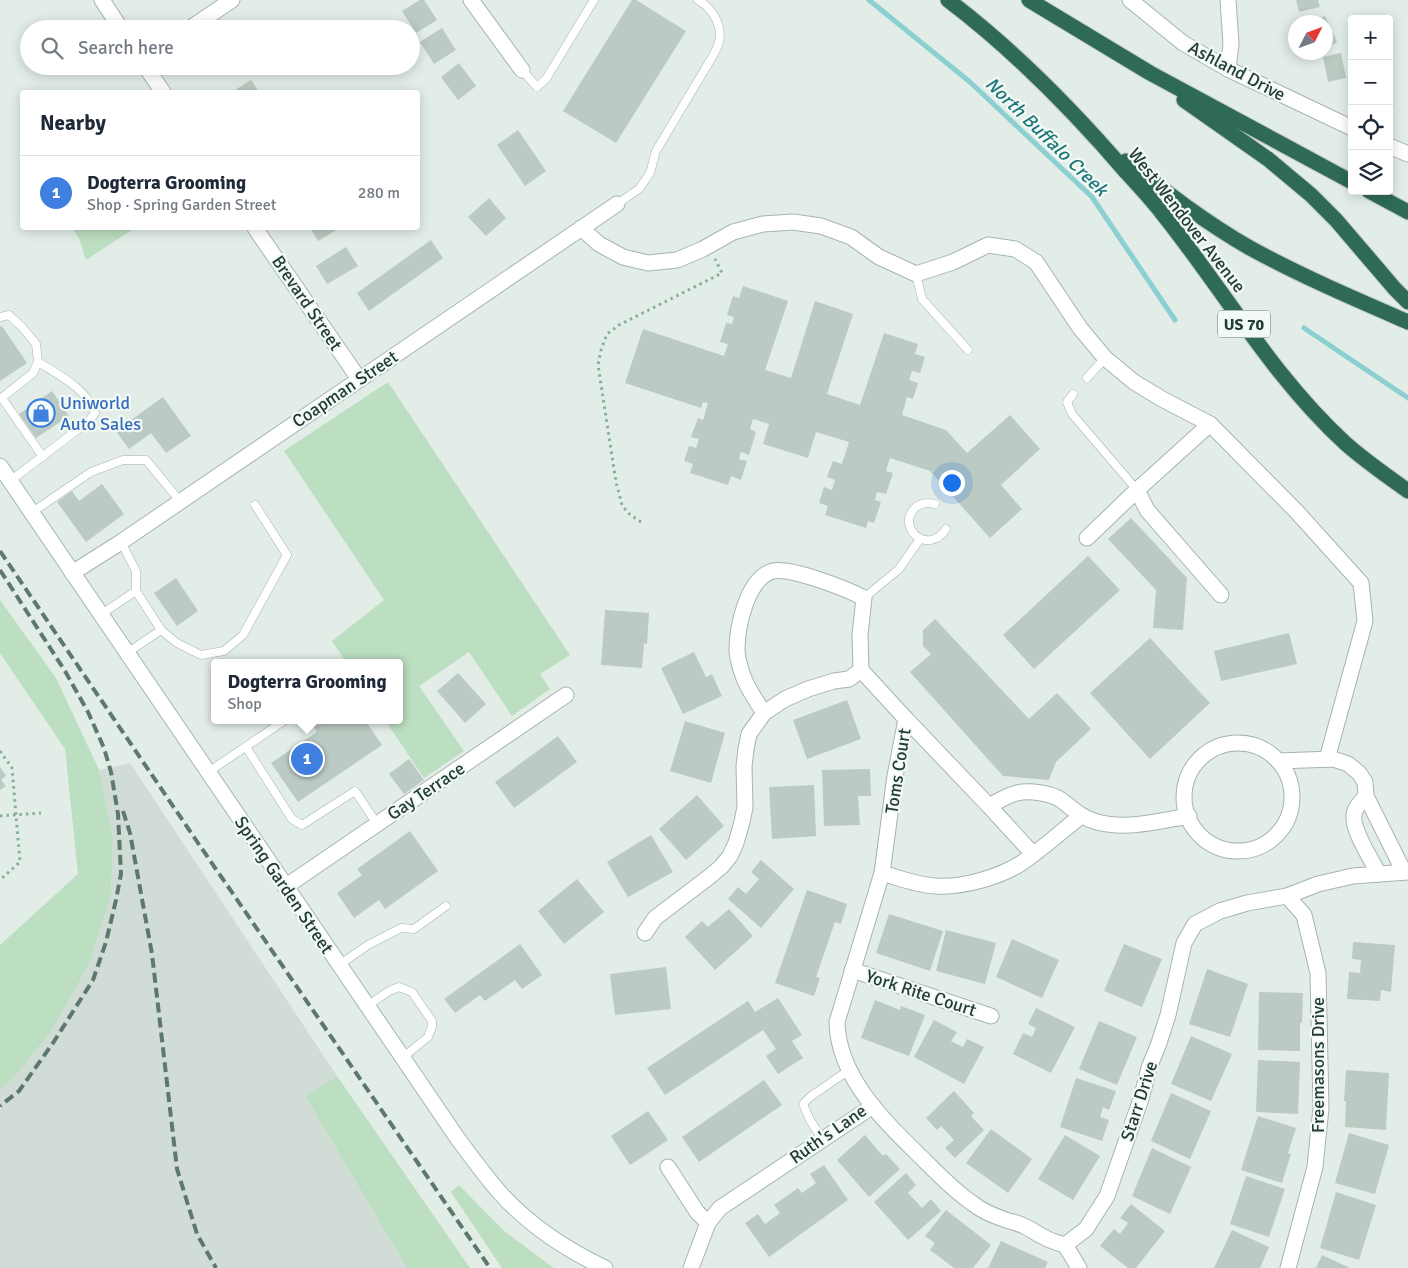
<!DOCTYPE html>
<meta charset="utf-8">
<style>
:root{--surface:#fff;--page:#f2f2f3;--text:#1f2937;--muted:#747a83;--line:#e0e1e3;--accent:#2563eb}
body{margin:0;font-family:Signika,sans-serif;background:var(--page);color:var(--text)}
.controls{position:absolute;right:15px;top:15px;display:grid;overflow:hidden;border-radius:5px;box-shadow:0 2px 12px #0003}
.controls button{width:45px;height:45px;display:grid;place-items:center;padding:0;border:0;border-bottom:1px solid var(--line);background:var(--surface);color:var(--text);font:25px sans-serif}
.compass{position:absolute;left:1288px;top:15px;width:45px;height:45px;border-radius:50%;background:var(--surface);box-shadow:0 2px 12px #0003;rotate:48deg}
.you{position:absolute;left:951px;top:482px;width:18px;height:18px;margin:-12px;border:4px solid #fff;border-radius:50%;background:#1a73e8;box-shadow:0 0 0 8px #1a73e833}
.badge{display:grid;place-items:center;width:32px;height:32px;border-radius:50%;background:var(--accent);color:#fff;font-size:16px;font-weight:700}
.pin{position:absolute;translate:-50% -50%;border:2px solid #fff;box-shadow:0 1px 5px #0006}
.popup{position:absolute;left:211px;top:659px;width:192px;height:65px;box-sizing:border-box;display:grid;place-content:center;border-radius:5px;background:var(--surface);filter:drop-shadow(0 1px 4px #0005);font-size:16px;white-space:nowrap;color:var(--muted)}
.popup b{font-size:19px;color:var(--text)}
.popup::after{content:'';position:absolute;left:50%;top:100%;margin-left:-10px;border:10px solid transparent;border-top-color:var(--surface)}
.list{margin:0;padding:0;list-style:none}
h2{display:flex;justify-content:space-between;align-items:center;height:65px;margin:0;padding:0 20px;font-size:21px}
h2 small{font-size:16px;font-weight:400;color:var(--muted)}
.list li{display:grid;grid-template-columns:32px 1fr auto;gap:15px;align-items:center;box-sizing:border-box;height:75px;padding:0 20px;border-top:1px solid var(--line)}
.list b{display:block;font-size:19px;white-space:nowrap}
.list p{margin:0;font-size:16px;white-space:nowrap;color:var(--muted)}
.list em{font-size:16px;font-style:normal;color:var(--muted)}
.icon{flex:none;width:28px;height:28px;fill:none;stroke:currentColor;stroke-width:2;stroke-linecap:round;stroke-linejoin:round}
.map{position:relative;flex:none;width:1408px;height:1268px;overflow:hidden}
.search{position:absolute;background:var(--surface);box-shadow:0 2px 12px #0003;left:20px;top:20px;width:400px;height:55px;display:flex;align-items:center;gap:12px;box-sizing:border-box;padding:0 18px;border-radius:28px;color:var(--muted);font-size:19px}
.panel{position:absolute;background:var(--surface);box-shadow:0 2px 12px #0003;left:20px;top:90px;width:400px;height:140px;border-radius:5px}
.map>svg:first-child{display:block}
.built{fill:#d1dcd6}
.green{fill:#bcdec1}
.lines{fill:none;stroke-linecap:round;stroke-linejoin:round}
.stream{stroke:#8bcfd1;stroke-width:5}
.building{fill:#bbcac2}
.service-casing{stroke:#a5b5ad;stroke-width:9}
.minor-casing{stroke:#a5b5ad;stroke-width:17}
.secondary-casing{stroke:#a1b8ad;stroke-width:17}
.motorway-casing{stroke:#c1c9c6;stroke-width:17}
.path{stroke:#83b09c;stroke-width:3;stroke-dasharray:2.5 4;stroke-linecap:butt}
.service{stroke:#fff;stroke-width:8}
.minor{stroke:#fff;stroke-width:15}
.secondary{stroke:#fff;stroke-width:15}
.motorway{stroke:#2e6a56;stroke-width:15}
.rail{stroke:#5d796e;stroke-width:4;stroke-dasharray:10 5;stroke-linecap:butt}
.labels{text-anchor:middle;stroke-width:4.5;stroke-linejoin:round;paint-order:stroke}
.shield{fill:#f3f9f5;stroke:#61766d;stroke-width:1}
.shield-label{font-size:16px;font-weight:bold;fill:#223e33}
.street-label{font-size:18px;fill:#223e33;stroke:#f3f9f5}
.shop-label{font-size:18px;fill:#366cbe;stroke:#f3f9f5;text-anchor:start}
.water-label{font-size:19px;font-style:italic;fill:#1c767a;stroke:#f3f9f5}
</style>
<div class="map">
<svg width="1408" height="1268" viewBox="0 0 1408 1268">
<rect width="100%" height="100%" fill="#e3ede7"/>
<polygon class="built" points="130,763 337,1076 305,1096 407,1268 0,1268 0,1089 12,1079 90,962 111,892 113,838 99,770"/>
<g class="green">
<polygon points="72,228 135,228 86,260 79,238"/>
<polygon points="388,382 570,655 540,674 550,689 512,716 469,652 419,686 464,751 424,778 385,720 400,720 400,663 347,663 332,641 384,600 284,451"/>
<polygon points="0,600 56,678 99,770 113,838 111,893 90,962 51,1031 12,1079 0,1089 0,945 78,874 65,749 0,653"/>
<polygon points="337,1076 470,1268 407,1268 305,1096"/>
<polygon points="459,1185 504,1231 554,1268 502,1268 451,1192"/>
</g>
<g class="lines">
<g class="stream">
<polyline points="869,0 970,82 1092,197 1175,320"/>
<polyline points="1304,328 1408,398"/>
</g>
</g>
<g class="building">
<polygon points="420,0 424,0 437,20 416,33 402,11"/>
<polygon points="632,0 636,0 686,31 616,143 563,111"/>
<polygon points="1296,0 1318,0 1320,7 1299,12"/>
<polygon points="1325,16 1337,42 1326,48 1326,22 1312,22"/>
<polygon points="442,28 456,50 434,64 420,42"/>
<polygon points="1341,53 1346,78 1328,82 1323,57"/>
<polygon points="459,63 476,86 458,100 441,77"/>
<polygon points="251,80 259,92 232,92"/>
<polygon points="518,130 546,171 525,186 497,145"/>
<polygon points="489,198 506,218 486,236 468,217"/>
<polygon points="310,228 340,228 318,241"/>
<polygon points="431,240 443,258 369,311 357,293"/>
<polygon points="346,247 358,266 327,284 316,266"/>
<polygon points="743,286 788,301 765,370 791,378 815,301 853,314 827,394 860,405 884,333 918,344 915,354 925,357 920,373 912,371 909,380 918,383 913,399 907,397 902,415 946,430 967,453 1010,415 1040,449 1001,485 1022,509 990,538 930,471 890,458 886,471 893,473 886,494 877,492 875,500 881,502 874,523 868,521 866,528 825,515 828,506 819,503 824,487 832,490 835,480 827,477 833,461 842,464 849,442 816,432 808,458 763,444 769,424 753,419 750,429 756,432 749,455 741,452 739,459 747,461 741,480 731,476 728,485 690,473 693,464 684,461 689,446 696,448 699,439 691,437 698,418 703,420 708,403 703,402 701,408 625,383 643,329 724,356 728,344 720,342 726,323 732,324 734,317 727,315 733,296 739,298"/>
<polygon points="2,326 27,363 0,381 0,327"/>
<polygon points="52,391 69,416 36,438 19,414"/>
<polygon points="163,397 191,436 166,453 151,433 129,449 116,431"/>
<polygon points="102,484 124,514 86,542 57,502 72,491 79,501"/>
<polygon points="1131,518 1187,578 1183,630 1153,628 1156,590 1108,539"/>
<polygon points="1088,556 1120,590 1034,669 1003,635"/>
<polygon points="176,578 198,611 177,626 154,593"/>
<polygon points="605,610 649,613 647,644 644,643 642,668 601,665"/>
<polygon points="935,619 1029,719 1057,693 1091,729 1056,762 1049,780 1003,776 910,672 931,654 923,646 923,630"/>
<polygon points="1289,633 1297,664 1221,681 1214,651"/>
<polygon points="1150,638 1210,703 1150,759 1090,693"/>
<polygon points="694,652 706,677 712,674 722,696 683,714 661,668"/>
<polygon points="458,673 486,704 465,723 437,691"/>
<polygon points="847,700 861,739 807,759 793,720"/>
<polygon points="309,720 365,720 382,745 298,802 271,763 317,732"/>
<polygon points="685,721 725,733 711,783 670,771"/>
<polygon points="558,736 577,762 514,808 495,782"/>
<polygon points="409,759 424,780 404,794 389,774"/>
<polygon points="0,767 6,776 1,780 6,786 0,790"/>
<polygon points="870,769 871,796 858,796 860,825 824,826 822,770"/>
<polygon points="814,785 816,836 772,839 769,787"/>
<polygon points="697,795 724,826 686,860 659,829"/>
<polygon points="410,831 438,871 385,909 379,900 354,918 337,893 362,875 357,869"/>
<polygon points="651,835 673,872 628,897 607,862"/>
<polygon points="761,860 794,889 761,928 728,899 738,887 746,894 759,879 751,872"/>
<polygon points="577,879 604,912 564,944 538,911"/>
<polygon points="807,890 847,904 841,924 835,922 816,977 820,978 814,996 775,983"/>
<polygon points="729,909 753,936 715,970 685,937 702,921 708,927"/>
<polygon points="889,914 943,931 930,971 876,953"/>
<polygon points="946,930 996,943 985,984 936,971"/>
<polygon points="1012,939 1059,960 1042,998 996,977"/>
<polygon points="1353,942 1395,945 1391,992 1381,990 1380,1001 1347,999 1349,972 1360,973 1361,960 1352,959"/>
<polygon points="520,944 542,975 522,989 515,980 485,1001 480,995 455,1013 444,999"/>
<polygon points="1124,944 1162,959 1142,1007 1104,991"/>
<polygon points="666,967 671,1009 615,1015 610,974"/>
<polygon points="1207,969 1248,984 1230,1037 1189,1024"/>
<polygon points="1259,992 1303,993 1302,1023 1300,1023 1300,1051 1258,1050"/>
<polygon points="778,998 802,1035 792,1041 803,1058 778,1074 766,1056 776,1049 763,1030 665,1095 647,1068 748,1001 755,1012"/>
<polygon points="875,1000 900,1010 901,1006 925,1015 909,1056 861,1038"/>
<polygon points="1036,1008 1075,1027 1051,1073 1013,1054 1023,1033 1032,1037 1036,1028 1028,1024"/>
<polygon points="934,1020 957,1032 951,1041 963,1047 967,1039 984,1047 964,1084 914,1057"/>
<polygon points="1099,1021 1137,1037 1117,1085 1079,1069"/>
<polygon points="1191,1036 1232,1054 1211,1101 1171,1084"/>
<polygon points="1258,1060 1300,1062 1298,1114 1256,1112"/>
<polygon points="1346,1070 1389,1073 1386,1130 1345,1127 1346,1101 1344,1101"/>
<polygon points="1076,1078 1116,1091 1109,1110 1103,1107 1100,1117 1109,1120 1102,1141 1060,1127"/>
<polygon points="764,1080 782,1105 699,1162 682,1137"/>
<polygon points="954,1091 974,1113 971,1116 984,1130 955,1158 945,1148 954,1140 941,1126 937,1130 926,1118"/>
<polygon points="1171,1093 1211,1111 1190,1159 1151,1141"/>
<polygon points="648,1111 668,1140 630,1165 611,1136"/>
<polygon points="1258,1116 1296,1128 1288,1153 1291,1154 1282,1183 1241,1170"/>
<polygon points="991,1129 1032,1159 1008,1193 966,1163"/>
<polygon points="1349,1133 1389,1145 1375,1194 1335,1183"/>
<polygon points="865,1135 883,1156 886,1154 900,1169 869,1197 837,1160"/>
<polygon points="1065,1135 1100,1156 1073,1200 1038,1179"/>
<polygon points="1152,1148 1191,1167 1170,1214 1132,1196"/>
<polygon points="824,1165 848,1200 769,1257 745,1223 758,1214 765,1224 780,1213 774,1205 798,1188 802,1193 816,1183 810,1174"/>
<polygon points="906,1173 916,1185 908,1193 922,1208 931,1199 941,1211 908,1240 874,1202"/>
<polygon points="1246,1176 1285,1189 1269,1237 1230,1224"/>
<polygon points="1336,1192 1376,1205 1359,1260 1320,1248"/>
<polygon points="1131,1204 1165,1231 1136,1268 1128,1268 1100,1246 1114,1229 1120,1234 1128,1223 1120,1218"/>
<polygon points="946,1210 991,1245 973,1268 954,1268 930,1250 935,1243 925,1236"/>
<polygon points="1232,1230 1269,1247 1260,1268 1214,1268"/>
<polygon points="1001,1241 1048,1262 1045,1268 988,1268"/>
<polygon points="1322,1255 1350,1268 1316,1268"/>
</g>
<g class="lines">
<g class="service-casing">
<g id="service">
<polyline points="522,70 537,87 546,79 594,0"/>
<path d="M617,204L639,189L650,173L656,151L714,54C716,50 718,46 719,42C723,25 712,8 698,0"/>
<polyline points="916,274 922,299 968,350"/>
<polyline points="0,317 9,315 22,327 36,344 38,362 33,373 0,399"/>
<polyline points="1087,378 1105,358"/>
<polyline points="1073,394 1067,402 1072,414 1137,490"/>
<polyline points="2,398 43,457"/>
<path d="M10,481L89,421L95,413C87,389 59,375 38,362"/>
<path d="M935,504C927,502 919,503 913,510C898,530 929,555 946,529"/>
<polyline points="31,513 91,472 123,460 146,460 180,501"/>
<polyline points="121,542 136,571 136,591 161,630 127,653"/>
<polyline points="864,598 899,569 920,539"/>
<polyline points="100,615 136,591"/>
<polyline points="161,630 177,643 201,655 224,651 243,635 287,555 255,505"/>
<polyline points="246,747 292,819 302,825 355,791 377,824"/>
<polyline points="207,773 285,720"/>
<polyline points="339,965 368,945 401,928 414,929 446,906"/>
<polyline points="367,1006 389,991 399,987 412,992 432,1021 432,1027 428,1037 402,1058"/>
<polyline points="822,1139 810,1120 803,1104 810,1097 849,1070"/>
</g>
</g>
<g class="minor-casing">
<g id="minor">
<polyline points="102,0 121,29"/>
<polyline points="471,0 522,70"/>
<polyline points="1130,0 1183,43 1228,69 1352,128"/>
<polyline points="189,29 232,0"/>
<polyline points="145,66 163,92"/>
<polyline points="1228,69 1231,44 1228,0"/>
<polyline points="1389,146 1408,154"/>
<polyline points="255,228 359,379"/>
<polyline points="581,228 599,244 623,257 648,263 677,260 703,249 733,232 763,224 793,222 821,226 851,237 879,257 916,274 953,262 988,245 1015,249 1036,262 1080,328 1105,358 1134,382 1162,399 1210,424 1297,512 1361,583 1365,621 1327,759"/>
<polyline points="1210,424 1137,490 1147,510 1221,595"/>
<polyline points="1087,538 1137,490"/>
<polyline points="72,573 121,542 617,204"/>
<path d="M764,713C756,700 746,687 742,673C740,666 737,658 737,650C737,627 747,578 773,571C791,567 847,589 864,598L860,635L861,670L906,719L895,776L882,873L837,1022C838,1077 884,1121 921,1157C937,1173 953,1190 972,1203C982,1211 994,1216 1006,1220C1012,1222 1018,1223 1024,1226C1031,1229 1037,1234 1044,1237C1050,1241 1058,1243 1065,1245"/>
<path d="M906,719L989,806C997,802 1007,795 1017,793C1029,790 1051,793 1061,800C1073,809 1082,818 1097,822C1127,830 1159,821 1189,816"/>
<circle cx="1238" cy="797" r="54"/>
<polyline points="1278,761 1333,759 1348,764 1359,773 1365,782 1366,796 1404,872"/>
<path d="M1366,796C1361,802 1354,808 1354,816C1352,830 1372,861 1379,874"/>
<polyline points="989,806 1033,854"/>
<path d="M882,873C899,878 917,885 935,886C962,888 1001,877 1023,862C1043,848 1062,831 1081,816"/>
<polyline points="285,887 566,695"/>
<polyline points="1287,896 1304,915 1318,973 1321,1108 1315,1167 1288,1268"/>
<polyline points="645,933 655,918 709,877 721,867 730,856 736,843 742,822 745,807 744,766 746,749 749,734 764,713 785,699 808,689 834,681 849,679 861,670"/>
<polyline points="852,970 991,1016"/>
<polyline points="668,1167 697,1212 708,1223"/>
<polyline points="1065,1245 1086,1229 1107,1196 1141,1099 1149,1068 1159,1043 1168,1015 1184,943 1195,924 1220,911 1247,903 1287,896 1318,884 1353,876 1408,872"/>
<polyline points="1065,1245 1079,1268"/>
<polyline points="691,1268 708,1223 720,1208 873,1106"/>
</g>
</g>
<g class="secondary-casing">
<path id="secondary" d="M0,466L458,1139C472,1158 486,1177 501,1194C530,1226 567,1250 605,1268"/>
</g>
<g class="motorway-casing">
<g id="motorway">
<path d="M948,0C1014,50 1073,110 1127,173C1139,186 1151,199 1162,213C1223,289 1272,376 1345,443C1364,460 1387,476 1408,491"/>
<polyline points="1029,0 1150,73 1352,182"/>
<polyline points="1184,100 1268,159 1311,195 1336,220 1395,289 1408,302"/>
<path d="M1126,161C1166,192 1206,223 1250,248C1301,276 1355,299 1408,322"/>
<polyline points="1369,191 1408,212"/>
</g>
</g>
<g class="path">
<polyline points="641,522 628,513 622,505 616,482 598,365 601,350 607,334 619,325 722,273 715,259"/>
<polyline points="0,751 12,768 20,862 0,880"/>
<polyline points="0,816 41,813"/>
</g>
<use href="#service" class="service"/>
<use href="#minor" class="minor"/>
<use href="#secondary" class="secondary"/>
<use href="#motorway" class="motorway"/>
<g class="rail">
<polyline points="0,551 196,840 490,1268"/>
<polyline points="0,570 65,671 88,712 104,748 111,772 118,814 121,874 116,900 106,942 93,980 53,1043 19,1091 0,1106"/>
<polyline points="123,811 130,833 152,954 177,1169 197,1234 216,1268"/>
</g>
</g>
<defs>
<g id="shop-ring" transform="scale(1.4375)"><circle r="9.5" fill="#f3f9f5" stroke="#3f7fe0" stroke-width="1.5"/><path d="M-5-2.5h2.3a2.7 3.5 0 0 1 5.4 0H5L5.5 6h-11ZM-1.5-2.5h3a1.5 2.3 0 0 0-3 0Z" fill="#3f7fe0"/></g>
</defs>
<g fill-rule="evenodd">
<use href="#shop-ring" x="41" y="413"/>
</g>
<g class="labels">
<rect class="shield" x="1218" y="310.5" width="52" height="27" rx="4"/>
<g class="shield-label">
<text x="1244" y="330">US 70</text>
</g>
<g class="street-label">
<text transform="translate(1237 71) rotate(28)" y="6">Ashland Drive</text>
<text transform="translate(1187 220) rotate(52)" y="6">West Wendover Avenue</text>
<text transform="translate(307 303) rotate(56)" y="6">Brevard Street</text>
<text transform="translate(345 389) rotate(-34)" y="6">Coapman Street</text>
<text transform="translate(898 771) rotate(-81)" y="6">Toms Court</text>
<text transform="translate(426 791) rotate(-34)" y="6">Gay Terrace</text>
<text transform="translate(284 885) rotate(56)" y="6">Spring Garden Street</text>
<text transform="translate(921 993) rotate(18)" y="6">York Rite Court</text>
<text transform="translate(1318 1065) rotate(-90)" y="6">Freemasons Drive</text>
<text transform="translate(1139 1101) rotate(-72)" y="6">Starr Drive</text>
<text transform="translate(828 1134) rotate(-35)" y="6">Ruth's Lane</text>
</g>
<g class="shop-label">
<text x="60" y="409">Uniworld<tspan x="60" dy="21">Auto Sales</tspan></text>
</g>
<g class="water-label">
<text transform="translate(1047 136) rotate(44)" y="7">North Buffalo Creek</text>
</g>
</g>
</svg>
<div class="controls">
<button>+</button>
<button>−</button>
<button><svg class="icon" aria-label="locate" viewBox="0 0 24 24"><circle cx="12" cy="12" r="6"/><path d="M12 2v4M12 18v4M2 12h4M18 12h4"/></svg></button>
<button><svg class="icon" aria-label="layers" viewBox="0 0 24 24"><path d="M12 4l9 5-9 5-9-5zM3 14l9 5 9-5"/></svg></button>
</div>
<svg class="compass" viewBox="-18 -18 36 36"><path d="M0-13l5 13h-10z" fill="#e53935"/><path d="M0 13l5-13h-10z" fill="#747a83"/></svg>
<div class="you"></div>
<div class="pin badge" style="left:307px;top:759px;background:#3f7fe0">1</div>
<div class="popup"><b>Dogterra Grooming</b>Shop</div>
<div class="search"><svg class="icon" aria-label="search" viewBox="0 0 24 24"><circle cx="10" cy="10" r="6"/><path d="M15 15l6 6"/></svg>Search here</div>
<section class="panel">
<h2>Nearby<small></small></h2>
<ul class="list">
<li><span class="badge" style="background:#3f7fe0">1</span><div><b>Dogterra Grooming</b><p>Shop · Spring Garden Street</p></div><em>280 m</em></li>
</ul>
</section>
</div>
